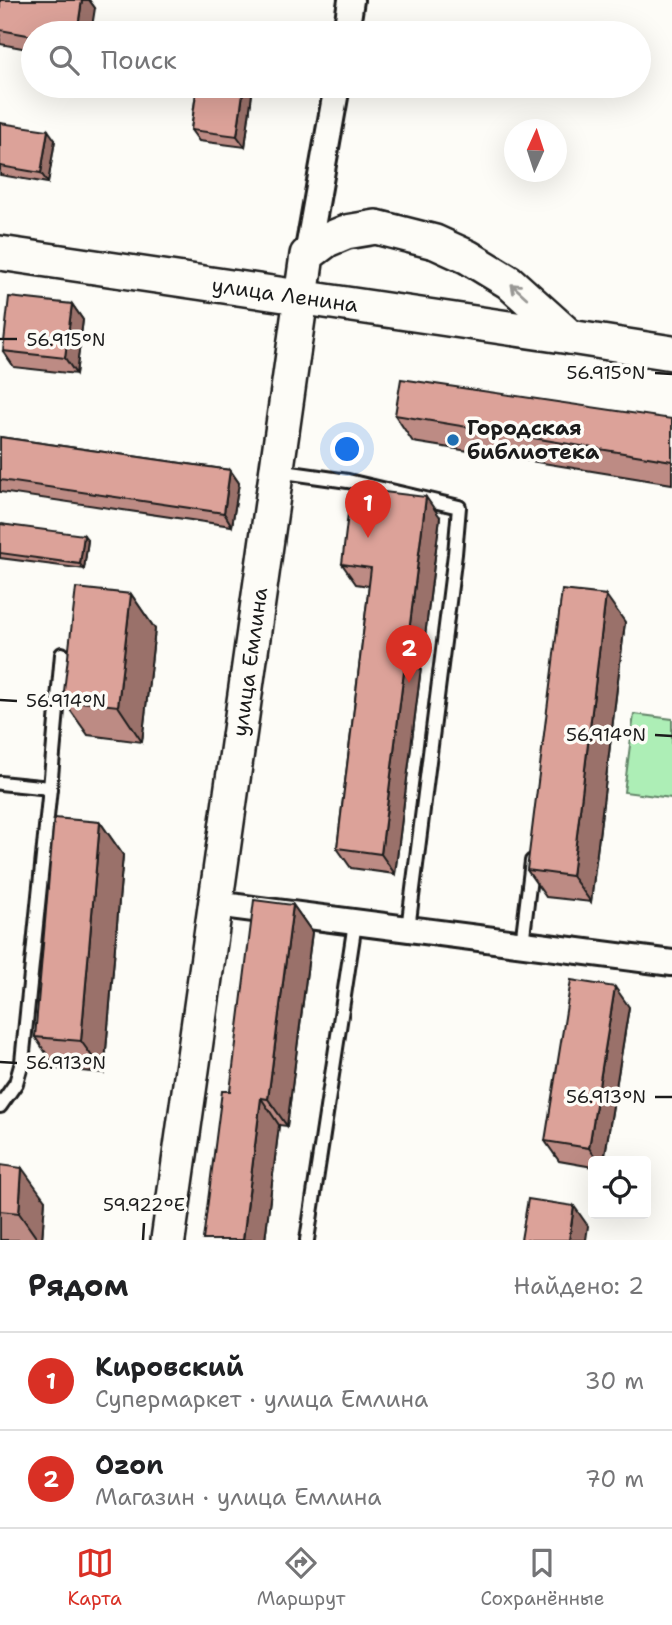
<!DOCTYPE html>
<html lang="ru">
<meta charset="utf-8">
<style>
:root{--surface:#fff;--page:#f2f2f2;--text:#202124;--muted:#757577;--line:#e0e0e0;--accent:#d93025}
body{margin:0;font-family:"Shantell Sans",sans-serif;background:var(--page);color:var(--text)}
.controls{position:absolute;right:21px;bottom:21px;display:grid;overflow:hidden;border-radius:7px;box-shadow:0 7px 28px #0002}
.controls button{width:63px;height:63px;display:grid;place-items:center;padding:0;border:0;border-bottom:2px solid var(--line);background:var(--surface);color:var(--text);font:35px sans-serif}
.compass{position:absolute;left:504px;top:119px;width:63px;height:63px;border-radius:50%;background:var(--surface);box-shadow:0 7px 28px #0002;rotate:3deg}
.you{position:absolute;left:348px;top:450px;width:24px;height:24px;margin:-18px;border:5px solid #fff;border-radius:50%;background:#1a73e8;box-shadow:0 0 0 10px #1a73e833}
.badge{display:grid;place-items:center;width:46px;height:46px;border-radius:50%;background:var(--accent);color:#fff;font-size:23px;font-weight:700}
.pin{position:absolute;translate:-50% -58px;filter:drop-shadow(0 2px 4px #0008)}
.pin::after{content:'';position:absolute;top:37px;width:24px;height:21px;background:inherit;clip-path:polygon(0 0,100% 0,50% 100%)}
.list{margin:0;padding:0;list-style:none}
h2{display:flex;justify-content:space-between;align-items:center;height:91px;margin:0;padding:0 28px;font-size:30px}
h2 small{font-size:23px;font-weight:400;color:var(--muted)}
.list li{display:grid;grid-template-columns:46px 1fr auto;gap:21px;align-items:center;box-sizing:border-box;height:98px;padding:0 28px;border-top:2px solid var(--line)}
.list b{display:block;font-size:26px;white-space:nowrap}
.list p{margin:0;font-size:23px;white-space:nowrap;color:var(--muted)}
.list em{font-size:23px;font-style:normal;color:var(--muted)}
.icon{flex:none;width:38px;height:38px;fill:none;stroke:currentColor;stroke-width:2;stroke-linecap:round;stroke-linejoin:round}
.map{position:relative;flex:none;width:672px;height:1240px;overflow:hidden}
.search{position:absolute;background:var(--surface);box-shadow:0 7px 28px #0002;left:21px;right:21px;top:21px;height:77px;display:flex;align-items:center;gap:18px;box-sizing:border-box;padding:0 24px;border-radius:38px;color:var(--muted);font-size:26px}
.sheet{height:287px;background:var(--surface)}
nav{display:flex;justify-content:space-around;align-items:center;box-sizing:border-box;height:98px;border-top:2px solid var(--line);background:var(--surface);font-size:19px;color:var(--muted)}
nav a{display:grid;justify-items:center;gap:4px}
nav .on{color:var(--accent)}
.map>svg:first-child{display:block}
.green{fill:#adeeb6;stroke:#648569;stroke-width:2}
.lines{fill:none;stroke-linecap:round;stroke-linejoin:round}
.lane-casing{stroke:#1c1c1c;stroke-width:18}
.street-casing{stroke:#1c1c1c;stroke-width:30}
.secondary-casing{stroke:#1c1c1c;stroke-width:38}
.lane{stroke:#fdfcf7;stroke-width:12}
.street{stroke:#fdfcf7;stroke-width:24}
.secondary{stroke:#fdfcf7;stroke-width:33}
.wall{fill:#bd8b84;stroke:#1c1c1c;stroke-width:2}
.shaded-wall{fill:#9a716b;stroke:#1c1c1c;stroke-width:2}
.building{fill:#dca299;stroke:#1c1c1c;stroke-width:2}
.oneway{stroke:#989794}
.ticks{fill:none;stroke:#1c1c1c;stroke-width:2.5}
.poi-dot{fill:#1f6fb2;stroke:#fdfcf7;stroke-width:2.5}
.labels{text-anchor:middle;stroke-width:7;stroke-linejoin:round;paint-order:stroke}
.street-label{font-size:21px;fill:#1c1c1c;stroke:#fdfcf7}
.poi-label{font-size:21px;font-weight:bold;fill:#1c1c1c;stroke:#fdfcf7;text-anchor:start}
.ticks-label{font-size:18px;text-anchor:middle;fill:#1c1c1c;stroke:#fdfcf7;stroke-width:7;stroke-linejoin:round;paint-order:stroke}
</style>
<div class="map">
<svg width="672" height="1240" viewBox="0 0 672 1240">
<rect width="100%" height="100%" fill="#fdfcf7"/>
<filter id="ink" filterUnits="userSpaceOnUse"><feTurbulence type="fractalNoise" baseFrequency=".0143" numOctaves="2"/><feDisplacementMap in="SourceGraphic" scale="14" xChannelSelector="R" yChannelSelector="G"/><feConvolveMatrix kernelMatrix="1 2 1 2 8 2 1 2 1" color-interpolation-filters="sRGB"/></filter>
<g filter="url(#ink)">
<polygon class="green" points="634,714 672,719 672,798 624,792"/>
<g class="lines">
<g class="lane-casing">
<g id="lane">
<polyline points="277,471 348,481 459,507 455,554 408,929"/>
<polyline points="0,783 50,788 62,654"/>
<polyline points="522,944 532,861"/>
<polyline points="0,1106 16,1083 22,1062 50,788"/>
<polyline points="307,1240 355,923"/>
</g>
</g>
<g class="street-casing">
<g id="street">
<polyline points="346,33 351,0"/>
<polyline points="307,255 337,86"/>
<polyline points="215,904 672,963"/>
</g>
</g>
<g class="secondary-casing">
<g id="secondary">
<polyline points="0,253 570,337 672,353"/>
<polyline points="168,1240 307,255 327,240 346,232 376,227 435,242 468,257 509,282 570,337"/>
</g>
</g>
<use href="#lane" class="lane"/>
<use href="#street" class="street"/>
<use href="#secondary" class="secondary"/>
</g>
<g class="wall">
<polygon points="0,0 89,0 95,8 33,33 33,50 0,44"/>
<polygon points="197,86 253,86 245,147 199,141 191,130"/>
<polygon points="0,123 55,140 48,183 0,175"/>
<polygon points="72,304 83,320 76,374 14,367 3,351"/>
<polygon points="395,415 672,419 672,484 413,442"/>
<polygon points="0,437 230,470 239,483 232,526 0,492"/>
<polygon points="440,517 395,874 351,868 337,848 369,586 356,584 342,564"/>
<polygon points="0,524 88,540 84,569 0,558"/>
<polygon points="131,594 155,629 142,742 88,735 63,700"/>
<polygon points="625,622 591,902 546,897 527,870"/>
<polygon points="100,822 123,855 104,1073 57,1069 35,1037"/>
<polygon points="293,905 312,932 287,1126 279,1125 265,1240 203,1240 230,1091"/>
<polygon points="629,1007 604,1161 593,1161 593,1167 559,1161 545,1141"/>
<polygon points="0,1165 45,1200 42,1240 0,1240"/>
</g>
<g class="shaded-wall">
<polygon points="82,0 89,0 95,8 91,33 77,33"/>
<polygon points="244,86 253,86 245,147 237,136"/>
<polygon points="48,130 55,140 48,183 41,173"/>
<polygon points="72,304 83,320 76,374 65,358"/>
<polygon points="230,470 239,483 232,526 224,513"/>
<polygon points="426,497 440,517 395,874 381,854"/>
<polygon points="84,535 88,540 84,569 80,564"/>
<polygon points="131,594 155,629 142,742 118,706"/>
<polygon points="606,595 625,622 591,902 572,876"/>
<polygon points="100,822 123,855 104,1073 81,1041"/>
<polygon points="293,905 312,932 287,1126 268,1099"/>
<polygon points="615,987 629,1007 604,1161 598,1161 589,1148"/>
<polygon points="261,1098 279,1125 265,1240 243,1240"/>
<polygon points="22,1168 45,1200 42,1240 38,1240 19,1213"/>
<polygon points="574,1206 588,1226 586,1240 569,1240"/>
</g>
<g class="building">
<polygon points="0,0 82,0 77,33 33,33 33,36 0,30"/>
<polygon points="199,29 228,33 199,33"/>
<polygon points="197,86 244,86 237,136 191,130"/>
<polygon points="0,123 48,130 41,173 0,166"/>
<polygon points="9,297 72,304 65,358 3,351"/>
<polygon points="401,379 672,419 672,461 395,415"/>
<polygon points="0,437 230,470 224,513 0,480"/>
<polygon points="351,488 426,497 381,854 337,848 371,568 342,564"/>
<polygon points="0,524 84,535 80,564 0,553"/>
<polygon points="76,588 131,594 118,706 63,700"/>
<polygon points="562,590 606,595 572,876 527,870"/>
<polygon points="54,818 100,822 81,1041 35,1037"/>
<polygon points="254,900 293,905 268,1099 261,1098 243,1240 203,1240 222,1091 230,1091"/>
<polygon points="571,980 615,987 589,1148 545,1141"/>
<polygon points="0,1165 22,1168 19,1213 0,1211"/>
<polygon points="528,1199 574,1206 569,1240 521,1240"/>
</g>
<defs><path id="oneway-shaft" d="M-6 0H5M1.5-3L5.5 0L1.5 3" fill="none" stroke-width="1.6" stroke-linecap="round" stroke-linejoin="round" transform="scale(1.75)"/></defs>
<use class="oneway" href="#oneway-shaft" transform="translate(519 291) rotate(-138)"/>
</g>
<path class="ticks" d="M0,339H17M655,373L672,374M0,700L17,701M655,735L672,736M0,1062L17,1063M655,1097H672M143,1240L144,1223"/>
<circle class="poi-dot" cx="453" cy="440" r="7"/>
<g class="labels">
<g class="street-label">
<text transform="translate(285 295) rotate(8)" y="7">улица Ленина</text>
<text transform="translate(250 662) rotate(-82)" y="7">улица Емлина</text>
</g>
<g class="poi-label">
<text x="467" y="435">Городская<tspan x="467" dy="24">библиотека</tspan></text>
</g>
</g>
<g class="ticks-label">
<text x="66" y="346">56.915°N</text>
<text x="606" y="379">56.915°N</text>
<text x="66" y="707">56.914°N</text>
<text x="606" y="741">56.914°N</text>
<text x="66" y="1069">56.913°N</text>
<text x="606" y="1103">56.913°N</text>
<text x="144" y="1211">59.922°E</text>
</g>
</svg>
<div class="controls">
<button><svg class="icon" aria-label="locate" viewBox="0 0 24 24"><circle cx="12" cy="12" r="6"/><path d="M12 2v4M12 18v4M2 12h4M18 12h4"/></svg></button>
</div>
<svg class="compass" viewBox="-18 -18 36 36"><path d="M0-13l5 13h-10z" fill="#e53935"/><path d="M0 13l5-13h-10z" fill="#757577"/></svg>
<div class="you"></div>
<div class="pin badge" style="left:368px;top:538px">1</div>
<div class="pin badge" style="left:409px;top:683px">2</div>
<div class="search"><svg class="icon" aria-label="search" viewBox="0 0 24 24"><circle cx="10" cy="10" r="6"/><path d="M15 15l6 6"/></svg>Поиск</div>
</div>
<section class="sheet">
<h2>Рядом<small>Найдено: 2</small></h2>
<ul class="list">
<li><span class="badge">1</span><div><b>Кировский</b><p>Супермаркет · улица Емлина</p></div><em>30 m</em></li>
<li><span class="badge">2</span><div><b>Ozon</b><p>Магазин · улица Емлина</p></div><em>70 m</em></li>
</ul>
</section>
<nav>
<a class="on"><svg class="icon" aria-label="map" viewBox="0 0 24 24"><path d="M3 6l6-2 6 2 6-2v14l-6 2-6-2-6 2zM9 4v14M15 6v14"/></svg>Карта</a>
<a><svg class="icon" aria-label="directions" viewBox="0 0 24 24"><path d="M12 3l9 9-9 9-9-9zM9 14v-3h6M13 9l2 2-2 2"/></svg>Маршрут</a>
<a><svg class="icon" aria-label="saved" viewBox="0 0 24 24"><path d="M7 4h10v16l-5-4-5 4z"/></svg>Сохранённые</a>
</nav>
